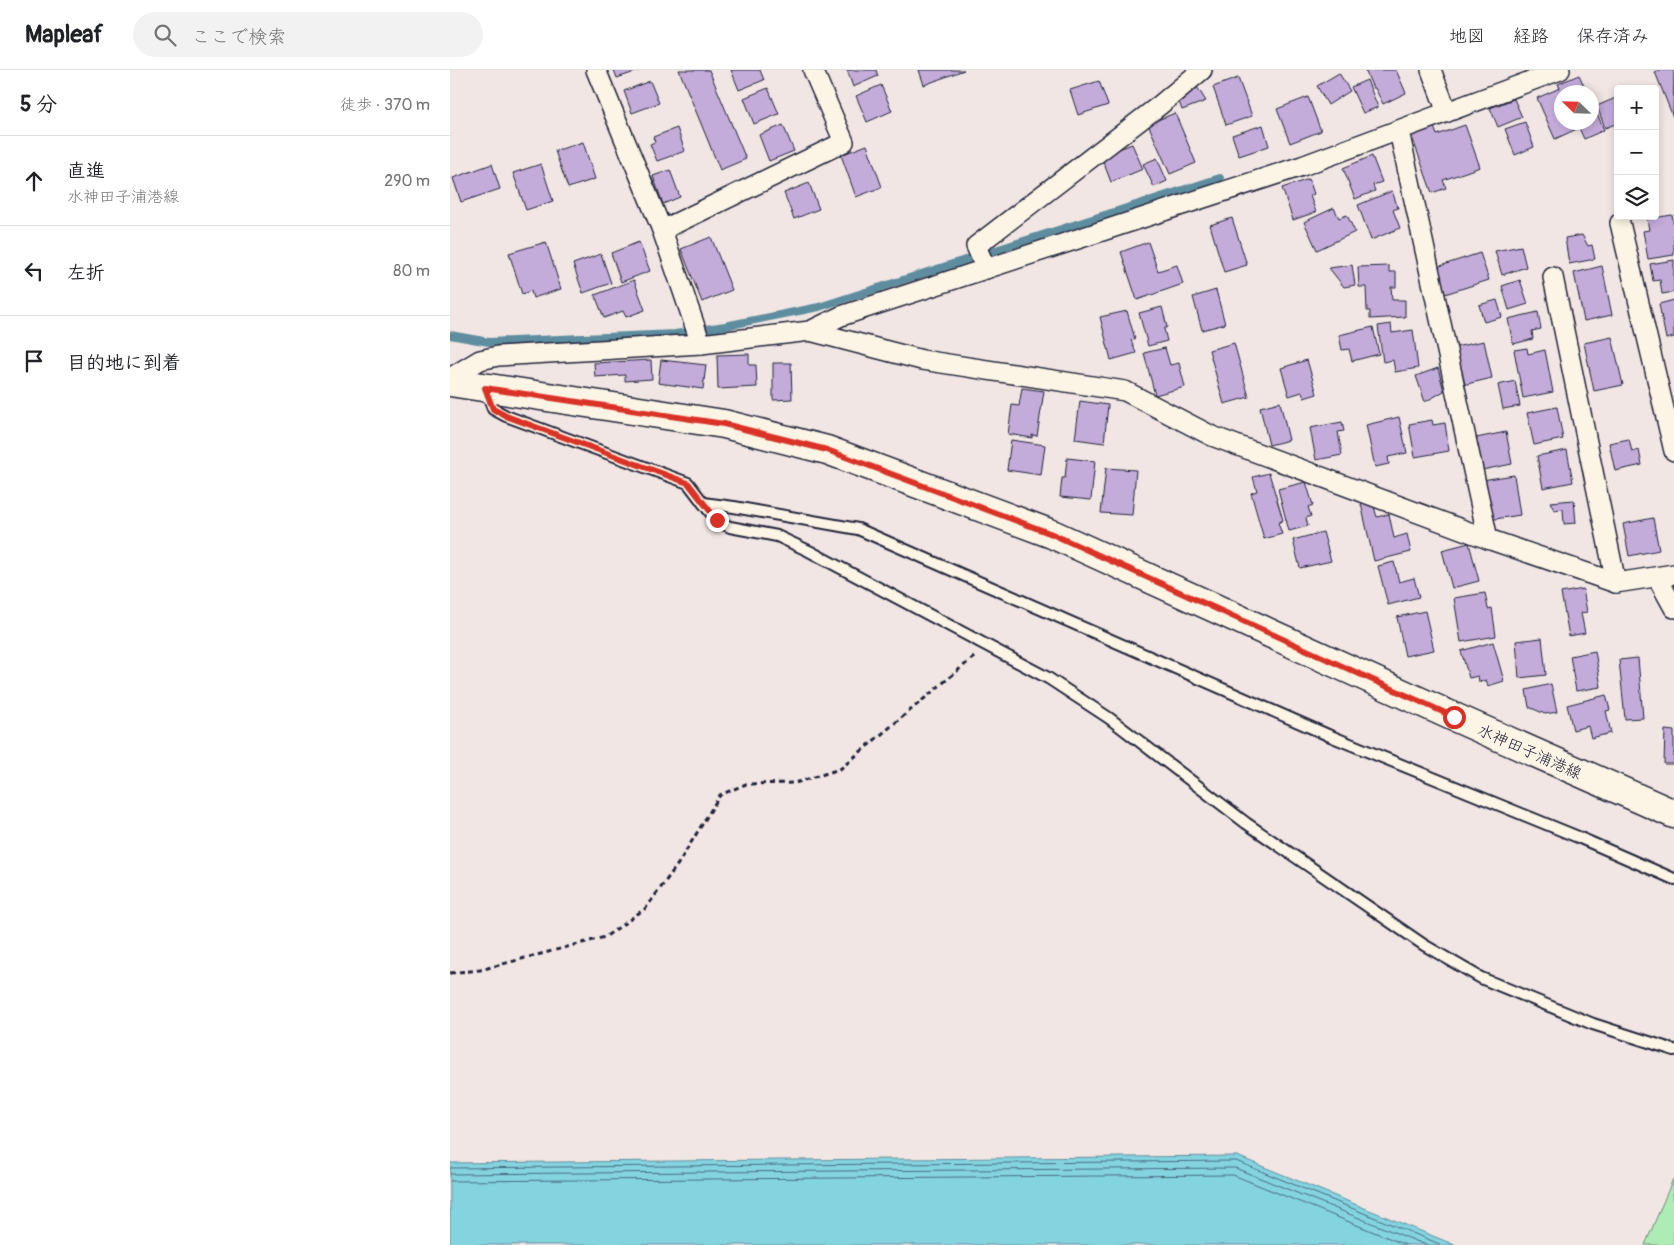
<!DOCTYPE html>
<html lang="ja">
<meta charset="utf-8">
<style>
:root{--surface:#fff;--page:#f2f2f2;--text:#202124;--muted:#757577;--line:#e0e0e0}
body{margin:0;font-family:Pangolin,"Klee One",sans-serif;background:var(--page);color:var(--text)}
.controls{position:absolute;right:15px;top:15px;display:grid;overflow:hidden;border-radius:5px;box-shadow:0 2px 8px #0003}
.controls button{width:45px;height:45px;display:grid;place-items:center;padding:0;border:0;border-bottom:1px solid var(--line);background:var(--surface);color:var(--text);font:25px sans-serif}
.compass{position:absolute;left:1104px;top:15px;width:45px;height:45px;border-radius:50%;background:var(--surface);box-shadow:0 2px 8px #0003;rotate:293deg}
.stop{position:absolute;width:15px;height:15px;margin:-11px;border:4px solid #d93025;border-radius:50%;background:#fff}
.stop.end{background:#d93025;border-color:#fff;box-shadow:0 1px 5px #0008}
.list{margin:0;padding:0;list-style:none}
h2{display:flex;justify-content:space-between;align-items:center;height:65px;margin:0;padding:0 20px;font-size:21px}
h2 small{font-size:16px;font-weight:400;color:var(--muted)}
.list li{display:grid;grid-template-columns:32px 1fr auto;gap:15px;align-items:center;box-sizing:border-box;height:90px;padding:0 20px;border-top:1px solid var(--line)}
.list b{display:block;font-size:19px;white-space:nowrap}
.list p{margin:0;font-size:16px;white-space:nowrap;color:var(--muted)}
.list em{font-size:16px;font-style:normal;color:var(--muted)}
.icon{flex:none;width:28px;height:28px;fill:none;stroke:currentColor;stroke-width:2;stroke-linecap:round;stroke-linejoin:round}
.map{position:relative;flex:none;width:1224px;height:1175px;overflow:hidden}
header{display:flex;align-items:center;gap:30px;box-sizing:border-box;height:70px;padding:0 25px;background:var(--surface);border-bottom:1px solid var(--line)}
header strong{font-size:24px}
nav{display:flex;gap:28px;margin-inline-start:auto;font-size:18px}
.search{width:350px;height:45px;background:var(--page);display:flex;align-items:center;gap:12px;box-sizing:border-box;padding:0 18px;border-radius:28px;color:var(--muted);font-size:19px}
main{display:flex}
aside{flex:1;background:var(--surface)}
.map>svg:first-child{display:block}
.green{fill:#adedb5;stroke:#688878}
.water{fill:#84d4e0;stroke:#5d8d9e}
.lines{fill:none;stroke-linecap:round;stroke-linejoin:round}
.shore{stroke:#49697d;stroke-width:1}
.stream{stroke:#5d8d9e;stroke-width:8}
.building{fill:#c3abda;stroke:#22223b}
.service-casing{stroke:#22223b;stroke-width:14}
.minor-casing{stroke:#22223b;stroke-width:22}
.secondary-casing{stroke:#22223b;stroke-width:31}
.path{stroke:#22223b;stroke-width:3;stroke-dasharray:5 4;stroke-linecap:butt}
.service{stroke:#fcf5e5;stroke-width:10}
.minor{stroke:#fcf5e5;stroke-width:19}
.secondary{stroke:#fcf5e5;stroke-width:28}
.route{stroke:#d93025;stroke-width:6}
.labels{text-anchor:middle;stroke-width:4;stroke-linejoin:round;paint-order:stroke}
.street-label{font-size:16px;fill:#22223b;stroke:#fcf5e5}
</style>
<header>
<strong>Mapleaf</strong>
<div class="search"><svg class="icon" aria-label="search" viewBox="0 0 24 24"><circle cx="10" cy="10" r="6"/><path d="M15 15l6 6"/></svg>ここで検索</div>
<nav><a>地図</a><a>経路</a><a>保存済み</a></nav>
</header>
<main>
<aside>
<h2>5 分<small>徒歩 · 370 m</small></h2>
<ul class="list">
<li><svg class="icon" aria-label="ahead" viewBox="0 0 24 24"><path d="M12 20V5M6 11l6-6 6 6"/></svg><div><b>直進</b><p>水神田子浦港線</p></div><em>290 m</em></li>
<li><svg class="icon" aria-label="left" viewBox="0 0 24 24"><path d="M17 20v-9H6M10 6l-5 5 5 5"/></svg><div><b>左折</b></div><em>80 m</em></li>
<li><svg class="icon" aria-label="arrive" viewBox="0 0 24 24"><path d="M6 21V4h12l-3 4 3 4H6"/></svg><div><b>目的地に到着</b></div></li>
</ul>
</aside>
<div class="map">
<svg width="1224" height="1175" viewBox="0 0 1224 1175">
<rect width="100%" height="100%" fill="#f1e6e3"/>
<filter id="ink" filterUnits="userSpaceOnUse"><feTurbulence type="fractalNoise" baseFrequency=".02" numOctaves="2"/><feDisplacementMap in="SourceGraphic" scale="10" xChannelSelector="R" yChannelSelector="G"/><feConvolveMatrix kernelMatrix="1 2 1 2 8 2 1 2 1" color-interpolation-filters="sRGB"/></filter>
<g filter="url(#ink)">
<polygon class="green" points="1223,1109 1224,1175 1195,1175"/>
<polygon class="water" points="787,1086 1005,1175 0,1175 0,1093"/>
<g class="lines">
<g class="shore">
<polyline points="0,1098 786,1091 992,1175"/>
<polyline points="0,1104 785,1098 976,1175"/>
<polyline points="0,1111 783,1105 956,1175"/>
</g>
<polyline class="stream" points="0,265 39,272 225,264 275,256 369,237 770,108"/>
</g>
<g class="building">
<polygon points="164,0 191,0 167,8"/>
<polygon points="229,0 259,0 296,89 270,100"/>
<polygon points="281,0 310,0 314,10 289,20"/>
<polygon points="397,0 426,0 428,6 403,17"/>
<polygon points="469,0 514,0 474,15"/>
<polygon points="915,0 946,0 956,23 933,34 925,18 923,18"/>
<polygon points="1209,0 1224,0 1223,47 1205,2"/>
<polygon points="889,3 900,21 878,35 867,16"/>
<polygon points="1129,5 1137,22 1112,22 1112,52 1142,52 1142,32 1154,60 1134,69 1129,58 1105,69 1087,28 1110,18 1108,14"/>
<polygon points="788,8 802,46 776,55 763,17"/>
<polygon points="917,10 928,37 913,43 901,17"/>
<polygon points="200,11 209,33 182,43 174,21"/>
<polygon points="649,11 658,35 628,45 620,20"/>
<polygon points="744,12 756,31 732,40 727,26"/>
<polygon points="431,15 442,41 417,52 406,26"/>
<polygon points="318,18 329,44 304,54 294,28"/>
<polygon points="858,27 871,61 840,73 827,39"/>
<polygon points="1168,27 1168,53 1155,58 1147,36"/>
<polygon points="1064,29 1072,47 1048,57 1040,38"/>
<polygon points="725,43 746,93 720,104 698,54"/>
<polygon points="1075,52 1084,77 1065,85 1055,59"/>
<polygon points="333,55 344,81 319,91 309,65"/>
<polygon points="813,55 819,76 789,86 782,65"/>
<polygon points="1015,55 1030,97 993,110 996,118 982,123 961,64 984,57 987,65"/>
<polygon points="227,58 235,81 207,91 200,74 205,72 203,67"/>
<polygon points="133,72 145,109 118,118 105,81"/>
<polygon points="682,74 693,99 661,112 651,86"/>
<polygon points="417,75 432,117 406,127 391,85"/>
<polygon points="922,86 932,112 923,115 925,121 905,129 893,98"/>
<polygon points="707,88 717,111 704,117 693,94"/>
<polygon points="42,94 50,119 11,132 3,108"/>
<polygon points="91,94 103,131 76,140 63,103"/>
<polygon points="220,100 230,127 213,134 203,106"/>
<polygon points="859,109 864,124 860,126 866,142 843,150 832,118"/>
<polygon points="359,113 369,139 344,149 334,123"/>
<polygon points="942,121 948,138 943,140 950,158 921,170 908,135"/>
<polygon points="884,138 889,148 897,145 905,162 867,180 854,152"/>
<polygon points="1222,145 1224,156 1224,185 1198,189 1193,161 1199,160 1197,149"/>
<polygon points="782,148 797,195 774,202 760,155"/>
<polygon points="1132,165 1138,176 1142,175 1145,189 1119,194 1115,168"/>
<polygon points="261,167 282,220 252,232 231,179"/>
<polygon points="96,172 111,219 83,228 81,221 72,224 59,183"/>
<polygon points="189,172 200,201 171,212 161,183"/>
<polygon points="698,172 708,201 727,195 733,214 687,230 671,182"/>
<polygon points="1071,176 1076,197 1052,205 1045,181"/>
<polygon points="1030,183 1039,210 995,224 987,197"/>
<polygon points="151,184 161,213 133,223 123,194"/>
<polygon points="1224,190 1224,222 1212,224 1210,210 1203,211 1200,194"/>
<polygon points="902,195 905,215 894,217 879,198"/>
<polygon points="939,196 939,202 946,202 946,217 941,217 942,230 955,230 955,247 920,249 920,241 917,241 916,217 909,217 908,197"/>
<polygon points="1152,196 1162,245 1134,251 1124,203"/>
<polygon points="184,210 195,240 176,247 173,241 154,248 145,225"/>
<polygon points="1070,210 1078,234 1059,240 1052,216"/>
<polygon points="766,220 775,254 752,260 743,227"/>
<polygon points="1047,230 1052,247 1034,252 1029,235"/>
<polygon points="1224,230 1224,267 1216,269 1209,234"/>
<polygon points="712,237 717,257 714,259 717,271 698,276 689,243"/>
<polygon points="677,241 685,269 681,270 686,283 661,290 650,247"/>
<polygon points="1088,242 1091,259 1082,261 1083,269 1063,274 1058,249"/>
<polygon points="941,254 942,263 963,260 968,298 945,302 943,290 933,292 928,256"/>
<polygon points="923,257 929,284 902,291 899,279 892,280 889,265"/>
<polygon points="1162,267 1173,315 1144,321 1134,273"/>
<polygon points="1034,271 1042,308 1013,315 1005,277"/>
<polygon points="784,273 799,327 774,334 759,280"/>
<polygon points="715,278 720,295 729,293 735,317 705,325 694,283"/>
<polygon points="1077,278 1078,284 1095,280 1103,322 1073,328 1064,280"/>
<polygon points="299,284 299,295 306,295 307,317 268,319 267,285"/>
<polygon points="201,290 202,309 175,311 175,305 145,307 144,293"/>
<polygon points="211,290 256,295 253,319 208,313"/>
<polygon points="857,290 867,324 854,328 852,322 839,326 831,298"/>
<polygon points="323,293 341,293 342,329 323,330"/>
<polygon points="988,298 994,321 975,332 966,306"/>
<polygon points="1065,311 1070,336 1053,339 1048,315"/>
<polygon points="572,318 594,321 587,366 582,365 582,368 558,364 562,335 569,336"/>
<polygon points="630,331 658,335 654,373 625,369"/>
<polygon points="830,332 839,370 819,375 810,337"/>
<polygon points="1107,337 1113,369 1084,375 1077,343"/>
<polygon points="949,347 957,383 938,387 939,394 925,397 916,355"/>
<polygon points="982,350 983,355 995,353 999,381 965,387 959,354"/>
<polygon points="892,352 894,361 888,362 892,385 866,390 860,358"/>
<polygon points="1056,362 1062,394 1032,400 1026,368"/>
<polygon points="1179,369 1182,382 1189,380 1192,395 1165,401 1159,373"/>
<polygon points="561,370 595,375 591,405 557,400"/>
<polygon points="1117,380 1123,412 1093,418 1087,386"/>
<polygon points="617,388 645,391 641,430 610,427 612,408 615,408"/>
<polygon points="656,398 686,400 682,445 651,443"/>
<polygon points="819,403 833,450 828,453 832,464 814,469 801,423 807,421 803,407"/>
<polygon points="1064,405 1070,445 1039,450 1032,410"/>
<polygon points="856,412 863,435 858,437 861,446 856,448 858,456 839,461 828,419"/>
<polygon points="1124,430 1126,453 1114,454 1113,439 1104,440 1100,432"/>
<polygon points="916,433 924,437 927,447 939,444 944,468 957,464 961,482 924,491 911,434"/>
<polygon points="1203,448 1209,480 1179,486 1173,454"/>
<polygon points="873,462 881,491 850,498 843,470"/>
<polygon points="1019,473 1029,511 1002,518 992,480"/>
<polygon points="944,492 949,512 964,508 969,527 938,535 928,496"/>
<polygon points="1133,519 1137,542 1131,543 1135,563 1119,566 1111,523"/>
<polygon points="1035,523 1038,539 1042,538 1046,566 1011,572 1004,528"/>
<polygon points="975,541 984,580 955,586 947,547"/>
<polygon points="1092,568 1096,605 1069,608 1066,571"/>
<polygon points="1043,572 1054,611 1038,616 1036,610 1029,612 1028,606 1019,608 1011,581"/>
<polygon points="1145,581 1151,617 1126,621 1120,586"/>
<polygon points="1188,588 1193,648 1175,649 1169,590"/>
<polygon points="1101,614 1107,642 1095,644 1079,637 1076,620"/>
<polygon points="1156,625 1160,640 1156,641 1161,663 1141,668 1138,656 1123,660 1117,635"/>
<polygon points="1215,660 1224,661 1224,694 1214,694"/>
</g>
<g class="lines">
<g class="service-casing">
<g id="service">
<polyline points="36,321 43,339 56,346 238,413 267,451 280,457 327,466 359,481 598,608 659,648 796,753 974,875 1031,908 1143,954 1224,980"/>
<polyline points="253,433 284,437 408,459 878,665 1128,767 1224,809"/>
</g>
</g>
<g class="minor-casing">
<g id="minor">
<polyline points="146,0 212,160 251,274"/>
<polyline points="981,0 997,42"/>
<polyline points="949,61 1038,469"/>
<polyline points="1170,153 1224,381"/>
<polyline points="212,160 394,72 363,0"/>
<polyline points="536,199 526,176 710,35 752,0"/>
<polyline points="1103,207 1166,513"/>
<polyline points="360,261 472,290 675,321 762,366 1038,469 1166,513 1224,504"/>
<polyline points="0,308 30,290 48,286 251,274 360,261 391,246 852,96 1110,0"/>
<polyline points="1207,507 1224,538"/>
</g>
</g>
<g class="secondary-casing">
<polyline id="secondary" points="0,312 274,354 377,380 602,464 1004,647 1224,744"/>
</g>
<polyline class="path" points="0,903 30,900 155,867 196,838 228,794 270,725 296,714 345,713 390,699 524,587"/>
<use href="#service" class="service"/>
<use href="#minor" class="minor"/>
<use href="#secondary" class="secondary"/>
</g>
</g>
<g class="lines" filter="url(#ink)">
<polyline class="route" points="267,450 238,413 56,346 43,339 35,318 274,354 377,380 602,464 1004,647"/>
</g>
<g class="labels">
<g class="street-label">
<text transform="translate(1080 681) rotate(24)" y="6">水神田子浦港線</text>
</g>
</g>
</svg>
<div class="controls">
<button>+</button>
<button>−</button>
<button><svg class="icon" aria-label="layers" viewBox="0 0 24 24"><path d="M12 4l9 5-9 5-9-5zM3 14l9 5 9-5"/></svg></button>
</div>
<svg class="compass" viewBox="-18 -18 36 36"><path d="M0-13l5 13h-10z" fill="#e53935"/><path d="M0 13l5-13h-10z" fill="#757577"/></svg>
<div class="stop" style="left:1004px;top:647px"></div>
<div class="stop end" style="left:267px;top:450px"></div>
</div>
</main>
